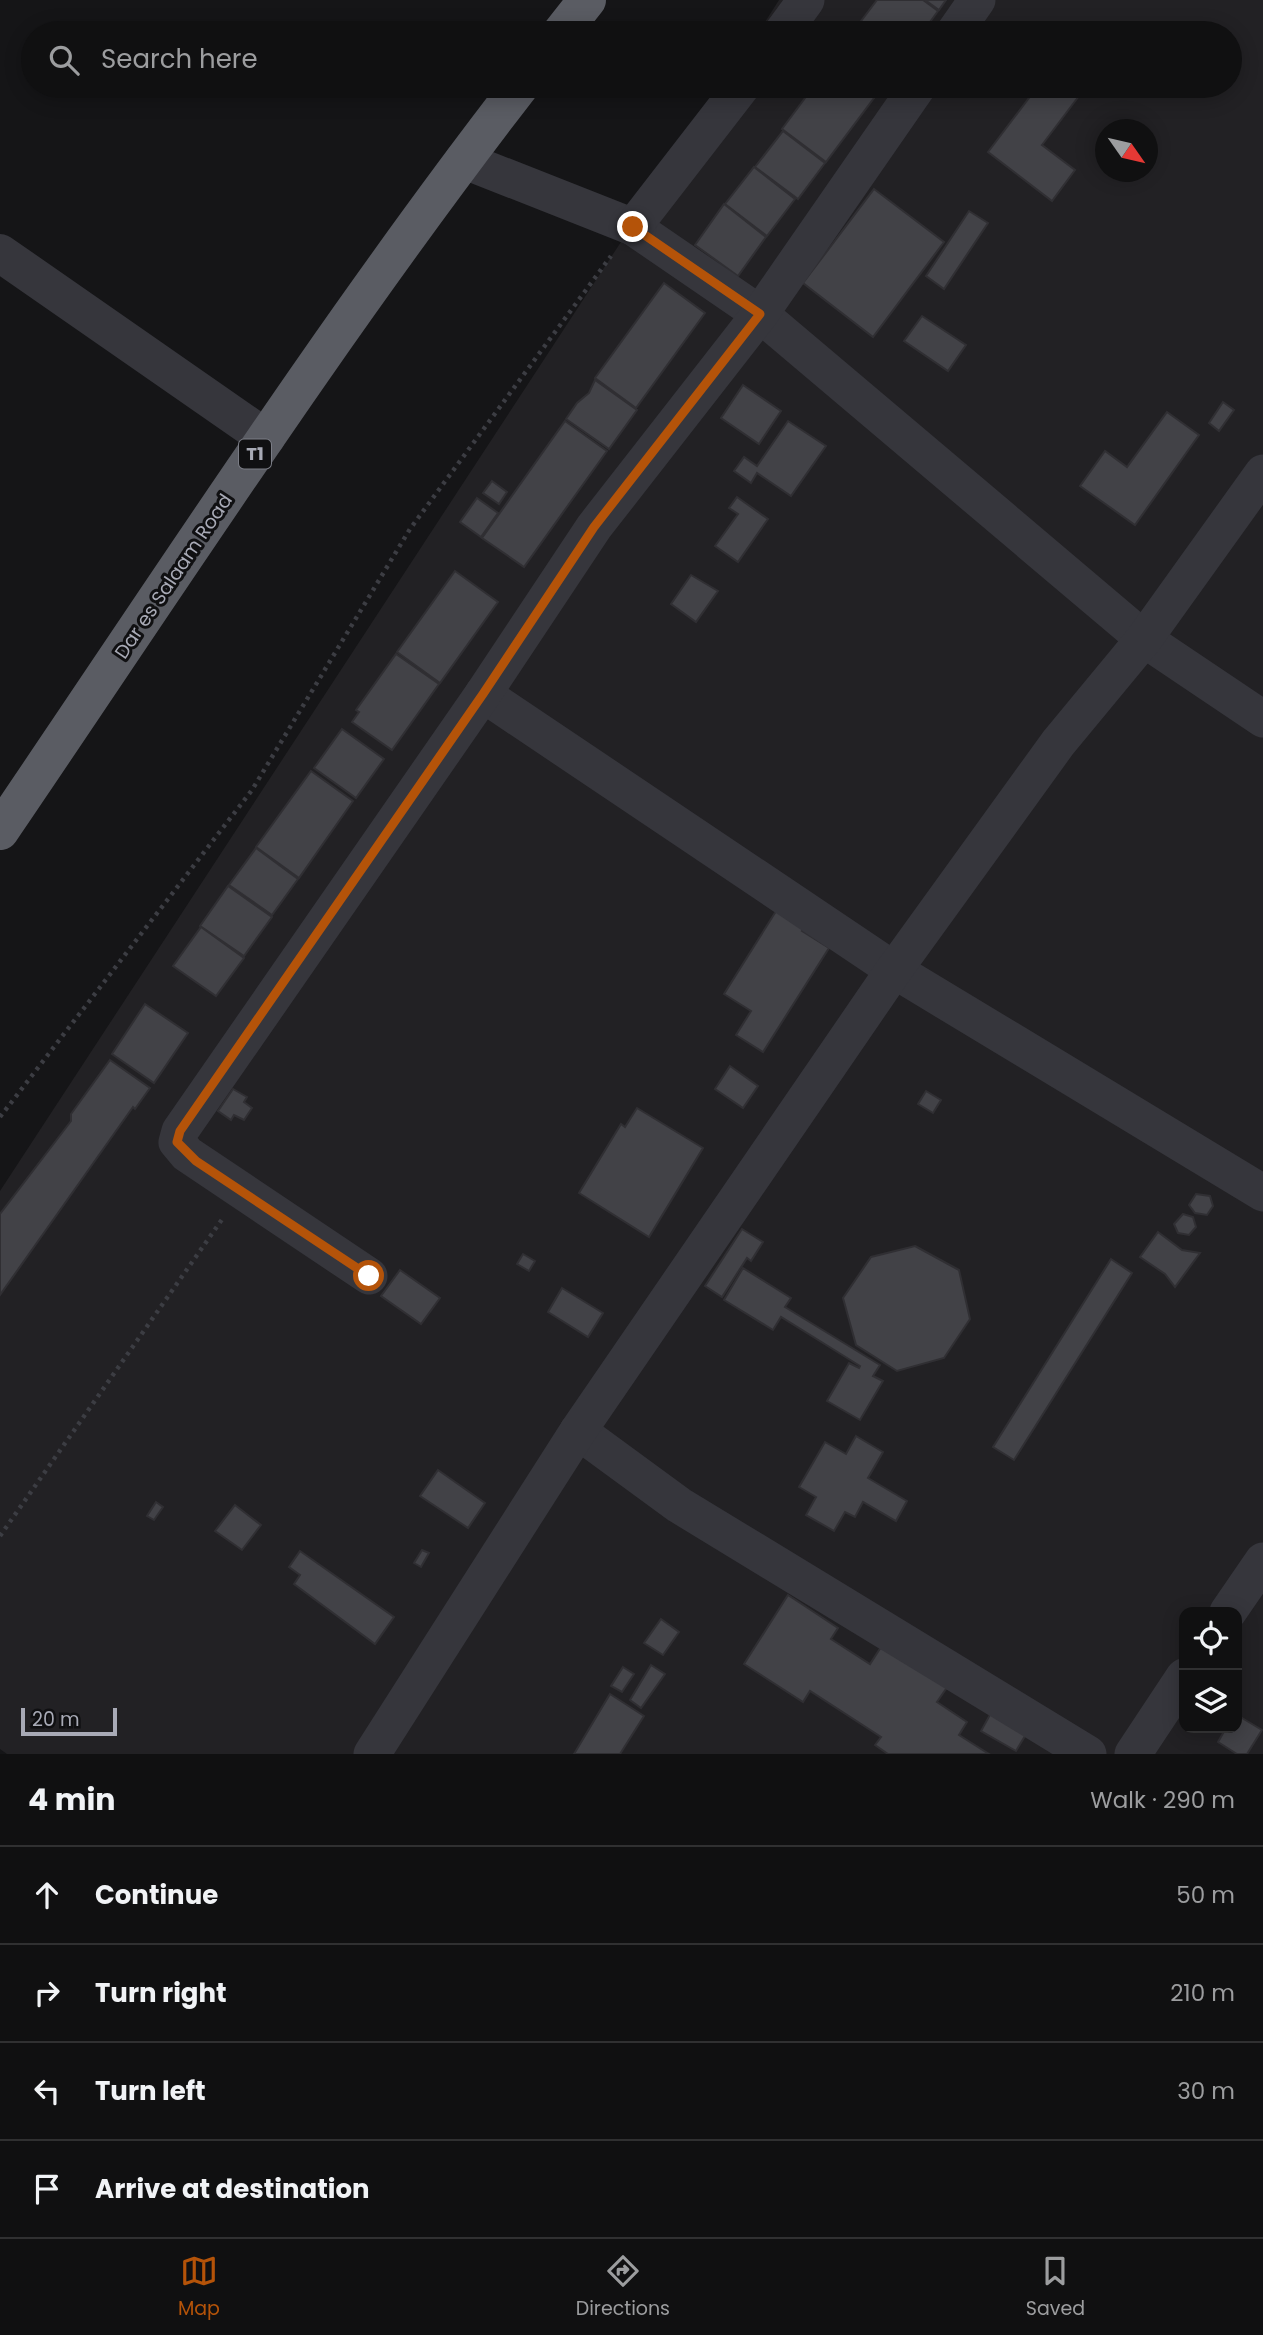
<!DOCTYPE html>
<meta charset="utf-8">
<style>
:root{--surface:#101011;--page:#19191a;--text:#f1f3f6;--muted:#9c9d9f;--line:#303031;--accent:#b45309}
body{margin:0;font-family:Poppins,sans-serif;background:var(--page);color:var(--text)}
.controls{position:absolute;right:21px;bottom:21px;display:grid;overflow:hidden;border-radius:14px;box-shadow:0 4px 18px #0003}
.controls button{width:63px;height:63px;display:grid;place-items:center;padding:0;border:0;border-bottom:2px solid var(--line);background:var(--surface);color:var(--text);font:35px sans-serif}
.compass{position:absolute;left:1095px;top:119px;width:63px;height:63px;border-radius:50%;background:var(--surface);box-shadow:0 4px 18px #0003;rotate:124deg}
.scale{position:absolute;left:21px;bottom:18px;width:96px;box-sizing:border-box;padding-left:7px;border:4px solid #a8aab6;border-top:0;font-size:19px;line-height:24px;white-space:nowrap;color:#a8aab6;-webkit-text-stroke:5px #101012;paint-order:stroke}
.stop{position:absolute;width:21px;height:21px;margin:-16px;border:5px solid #b45309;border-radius:50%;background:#fff}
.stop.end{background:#b45309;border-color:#fff;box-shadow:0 2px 7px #0008}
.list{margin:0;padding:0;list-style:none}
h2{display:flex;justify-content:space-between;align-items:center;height:91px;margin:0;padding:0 28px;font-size:30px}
h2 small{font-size:23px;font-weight:400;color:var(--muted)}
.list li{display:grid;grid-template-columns:46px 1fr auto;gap:21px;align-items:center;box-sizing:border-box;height:98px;padding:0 28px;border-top:2px solid var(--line)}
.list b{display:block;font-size:26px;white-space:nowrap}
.list em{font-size:23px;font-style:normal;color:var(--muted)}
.icon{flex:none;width:38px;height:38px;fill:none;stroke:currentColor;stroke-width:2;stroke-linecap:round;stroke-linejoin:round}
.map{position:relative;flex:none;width:1263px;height:1754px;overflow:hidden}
.search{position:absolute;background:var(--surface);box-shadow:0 4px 18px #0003;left:21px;right:21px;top:21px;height:77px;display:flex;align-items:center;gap:18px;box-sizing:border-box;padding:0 24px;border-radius:38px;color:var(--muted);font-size:26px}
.sheet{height:483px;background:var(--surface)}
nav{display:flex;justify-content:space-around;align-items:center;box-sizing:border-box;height:98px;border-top:2px solid var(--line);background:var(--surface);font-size:19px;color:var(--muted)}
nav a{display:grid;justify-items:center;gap:4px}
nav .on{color:var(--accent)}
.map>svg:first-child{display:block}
.built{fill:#222124;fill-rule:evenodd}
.building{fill:#424247;stroke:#302f33;stroke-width:2}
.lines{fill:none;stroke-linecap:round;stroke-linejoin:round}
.path{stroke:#3c3d43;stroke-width:4.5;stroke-dasharray:3.5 5;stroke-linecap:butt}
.minor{stroke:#36363c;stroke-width:37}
.tertiary{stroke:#36363c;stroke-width:38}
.trunk{stroke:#5a5c63;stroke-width:38}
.route{stroke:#b45309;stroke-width:9}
.labels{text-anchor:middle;stroke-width:6;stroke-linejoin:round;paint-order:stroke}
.shield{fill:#101012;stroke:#7a7c85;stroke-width:2}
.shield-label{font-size:18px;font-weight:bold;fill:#a8aab6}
.street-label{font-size:19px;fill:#a8aab6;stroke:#101012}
</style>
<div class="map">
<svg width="1263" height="1754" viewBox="0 0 1263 1754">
<rect width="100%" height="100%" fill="#151517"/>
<path class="built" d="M779,0H1263V1754H7L0,1749V1191L723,86H1230V33H758ZM1106,130H1148V172H1106ZM1184,1612H1237V1728H1184Z"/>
<g class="building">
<polygon points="877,0 923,0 938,11 922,33 852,33"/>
<polygon points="925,0 946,0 939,10"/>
<polygon points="814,86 883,86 826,162 782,129"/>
<polygon points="1038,86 1074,86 1082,92 1042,145 1075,170 1052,201 988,152"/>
<polygon points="783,131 825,163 798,199 755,167"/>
<polygon points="754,167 795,199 767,236 725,204"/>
<polygon points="874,189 944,242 873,337 803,283"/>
<polygon points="724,204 766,237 738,276 695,245"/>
<polygon points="969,211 988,223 944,289 926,276"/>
<polygon points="664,283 705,313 636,408 595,378"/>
<polygon points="922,316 966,345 948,371 904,341"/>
<polygon points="595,380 637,410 609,449 566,419 577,403 589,393"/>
<polygon points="743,385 781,411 759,444 721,418"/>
<polygon points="1223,402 1234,410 1219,431 1209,423"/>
<polygon points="1167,412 1199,435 1135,525 1080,486 1105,451 1127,467"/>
<polygon points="565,421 607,451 524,567 482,538"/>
<polygon points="788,421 826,446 791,496 757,473 751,483 734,471 744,457 757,466"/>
<polygon points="492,481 507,492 499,504 483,493"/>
<polygon points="737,497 768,519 738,562 715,546 738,514 729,508"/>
<polygon points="477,498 498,513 481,537 460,522"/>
<polygon points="455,571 498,602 440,683 397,652"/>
<polygon points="691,575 718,591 696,622 671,604"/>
<polygon points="396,654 439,684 392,750 352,722 359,712 356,710"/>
<polygon points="342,729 384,759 356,798 314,768"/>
<polygon points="311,771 353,801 299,878 256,847"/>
<polygon points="256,848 298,879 272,915 229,885"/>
<polygon points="228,886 272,917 244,956 200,926"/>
<polygon points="778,908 806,925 802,931 829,948 763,1052 736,1035 751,1011 724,994"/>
<polygon points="201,927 244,958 216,996 173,966"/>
<polygon points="145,1004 188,1033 154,1083 112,1054"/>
<polygon points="110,1060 150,1088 135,1109 133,1107 0,1295 0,1214 71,1121 71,1114"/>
<polygon points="730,1066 758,1086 743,1108 715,1089"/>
<polygon points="233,1089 247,1097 244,1102 252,1108 244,1120 234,1115 231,1120 218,1111"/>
<polygon points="926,1091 941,1100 933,1113 918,1104"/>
<polygon points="637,1108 703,1148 649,1237 579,1193 621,1124 625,1127"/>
<polygon points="1196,1194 1210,1196 1213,1206 1207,1215 1195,1213 1189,1205"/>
<polygon points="1183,1214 1193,1217 1196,1227 1189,1235 1178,1233 1174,1224"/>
<polygon points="742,1229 763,1242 751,1261 747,1258 722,1297 705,1286"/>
<polygon points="1158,1232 1182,1250 1200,1253 1175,1287 1165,1274 1140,1257"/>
<polygon points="915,1246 959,1270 970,1319 944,1358 897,1371 856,1345 843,1298 871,1257"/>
<polygon points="523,1254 535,1261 529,1271 517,1264"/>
<polygon points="1111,1259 1132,1273 1014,1460 993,1447"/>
<polygon points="743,1268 791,1298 785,1307 880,1365 873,1376 883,1381 860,1420 827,1401 849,1363 859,1368 860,1366 781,1317 773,1330 724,1300"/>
<polygon points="400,1270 440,1298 421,1324 381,1296"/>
<polygon points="562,1288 603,1313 588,1337 548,1312"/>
<polygon points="856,1436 883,1452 868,1478 907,1501 896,1521 863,1502 855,1517 845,1512 834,1531 806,1515 816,1497 799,1487 825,1442 846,1454"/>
<polygon points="438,1470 485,1503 468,1528 420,1496"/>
<polygon points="156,1502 163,1507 154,1520 147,1516"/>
<polygon points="235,1505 261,1525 242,1550 215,1531"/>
<polygon points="422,1550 429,1553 421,1567 414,1563"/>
<polygon points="300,1551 394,1617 375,1644 294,1584 300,1575 289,1567"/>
<polygon points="788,1595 838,1628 831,1639 870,1664 883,1644 948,1686 937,1702 967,1722 959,1735 989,1754 888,1754 875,1745 881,1737 810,1691 803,1702 744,1664"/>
<polygon points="661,1619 679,1632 663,1655 644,1643"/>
<polygon points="651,1665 665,1674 641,1708 630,1700"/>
<polygon points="623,1667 634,1674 622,1692 611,1686"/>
<polygon points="610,1694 644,1716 620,1754 574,1754"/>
<polygon points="992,1711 1028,1731 1016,1751 981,1731"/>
<polygon points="1237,1715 1262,1730 1247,1754 1237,1754 1218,1742 1226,1728 1237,1728"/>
</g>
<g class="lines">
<g class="path">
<polyline points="0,1117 252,790 410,529 611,256"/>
<polyline points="0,1536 223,1218"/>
</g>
<g class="minor">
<polyline points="782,33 806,0"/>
<polyline points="954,33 977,0"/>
<polyline points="463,160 633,227 760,314 1144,639 1263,719"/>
<polyline points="633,227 742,86"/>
<polyline points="483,694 894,970 1263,1193"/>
<polyline points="369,1276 187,1154 177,1142 180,1131 483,694 594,527 760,314 918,86"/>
<polyline points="578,1431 679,1505 1088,1754"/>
<polyline points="1228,1612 1263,1561"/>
<polyline points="372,1754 578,1431 894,970 1058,743 1144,639 1263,473"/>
<polyline points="1133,1754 1184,1677"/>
</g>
<polyline class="tertiary" points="0,253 266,438"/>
<g class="trunk">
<polyline points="561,33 587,0"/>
<path d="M0,831C170,581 335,325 520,86"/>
</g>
</g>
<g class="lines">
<polyline class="route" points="369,1276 196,1161 177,1142 180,1131 483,694 594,527 760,314 633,227"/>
</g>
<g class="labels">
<rect class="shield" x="239" y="439.5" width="32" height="29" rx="5"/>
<g class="shield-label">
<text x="255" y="460">T1</text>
</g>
<g class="street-label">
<text transform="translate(173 576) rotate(-56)" y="7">Dar es Salaam Road</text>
</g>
</g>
</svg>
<div class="controls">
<button><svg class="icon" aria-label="locate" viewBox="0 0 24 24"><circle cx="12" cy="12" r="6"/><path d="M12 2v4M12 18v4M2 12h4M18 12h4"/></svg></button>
<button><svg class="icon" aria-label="layers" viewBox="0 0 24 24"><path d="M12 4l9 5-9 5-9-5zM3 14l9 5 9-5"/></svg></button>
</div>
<svg class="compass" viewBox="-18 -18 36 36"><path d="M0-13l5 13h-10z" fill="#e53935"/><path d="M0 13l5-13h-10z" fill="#9c9d9f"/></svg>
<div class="scale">20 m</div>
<div class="stop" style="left:369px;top:1276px"></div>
<div class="stop end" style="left:633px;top:227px"></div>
<div class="search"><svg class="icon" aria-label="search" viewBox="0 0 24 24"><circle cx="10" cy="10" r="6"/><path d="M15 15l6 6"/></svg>Search here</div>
</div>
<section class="sheet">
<h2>4 min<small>Walk · 290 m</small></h2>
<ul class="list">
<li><svg class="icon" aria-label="ahead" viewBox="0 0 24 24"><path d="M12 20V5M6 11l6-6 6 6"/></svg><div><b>Continue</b></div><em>50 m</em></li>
<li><svg class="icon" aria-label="right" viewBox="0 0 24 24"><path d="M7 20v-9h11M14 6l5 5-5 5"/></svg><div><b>Turn right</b></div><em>210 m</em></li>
<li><svg class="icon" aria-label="left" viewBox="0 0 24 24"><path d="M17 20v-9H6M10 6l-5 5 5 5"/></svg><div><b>Turn left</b></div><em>30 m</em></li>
<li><svg class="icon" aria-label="arrive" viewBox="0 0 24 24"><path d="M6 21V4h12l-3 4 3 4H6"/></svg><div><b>Arrive at destination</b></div></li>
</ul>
</section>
<nav>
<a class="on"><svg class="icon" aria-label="map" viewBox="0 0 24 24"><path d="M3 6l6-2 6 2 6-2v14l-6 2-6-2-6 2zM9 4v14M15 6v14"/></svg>Map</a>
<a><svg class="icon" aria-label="directions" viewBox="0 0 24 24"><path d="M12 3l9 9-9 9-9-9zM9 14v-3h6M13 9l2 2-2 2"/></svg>Directions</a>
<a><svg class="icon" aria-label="saved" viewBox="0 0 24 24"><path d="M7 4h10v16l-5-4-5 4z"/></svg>Saved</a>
</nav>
